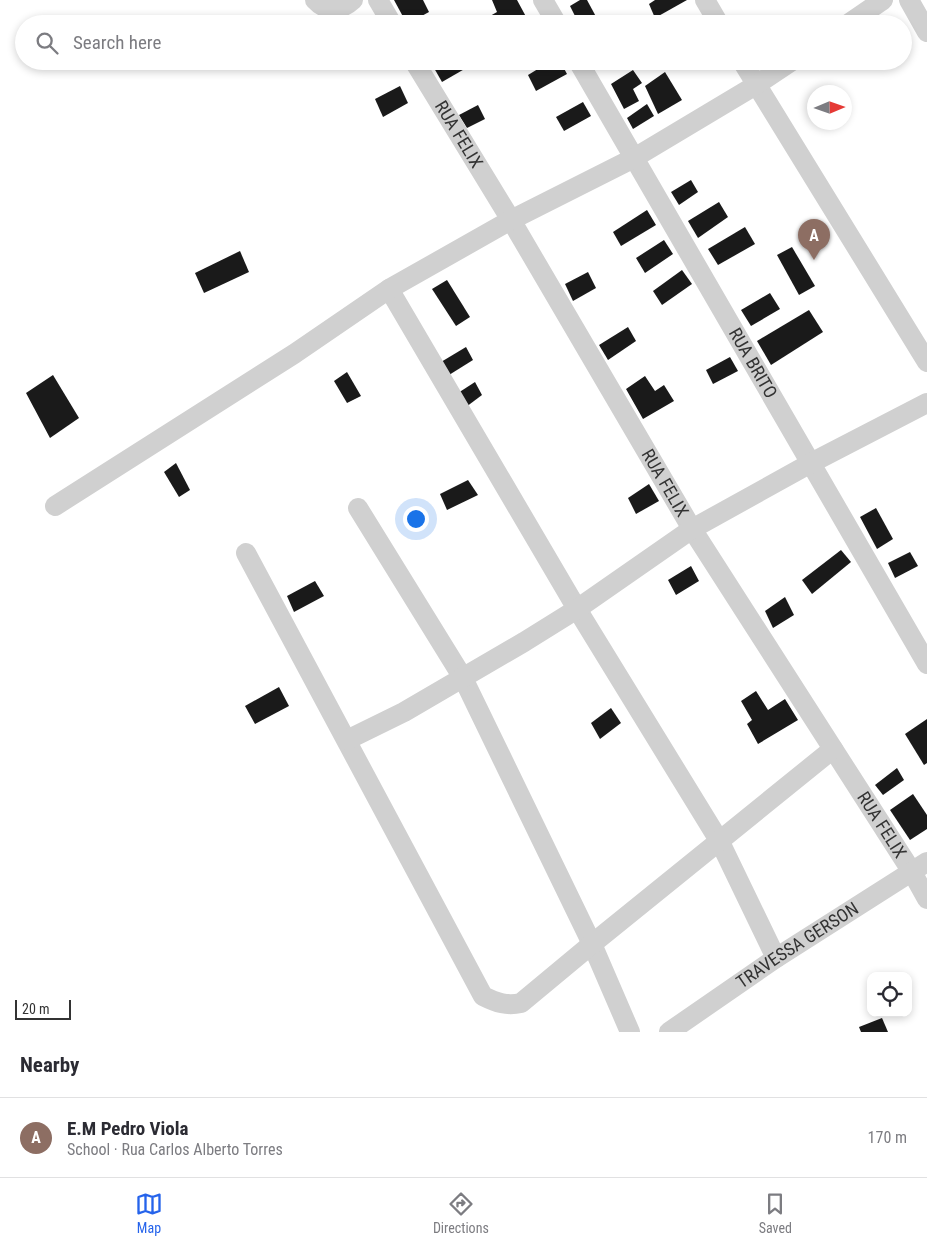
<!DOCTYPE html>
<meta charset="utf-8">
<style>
:root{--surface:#fff;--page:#f7f7f7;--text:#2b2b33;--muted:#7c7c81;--line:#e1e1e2;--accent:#2563eb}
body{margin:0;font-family:"Roboto Condensed",sans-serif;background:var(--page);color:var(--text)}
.controls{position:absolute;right:15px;bottom:15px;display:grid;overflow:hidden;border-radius:10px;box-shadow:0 2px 8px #0003}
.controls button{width:45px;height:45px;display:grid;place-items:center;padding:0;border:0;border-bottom:1px solid var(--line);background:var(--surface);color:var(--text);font:25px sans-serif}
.compass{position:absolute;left:807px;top:85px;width:45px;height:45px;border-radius:50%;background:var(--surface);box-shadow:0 2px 8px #0003;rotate:88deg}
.scale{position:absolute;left:15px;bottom:12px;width:56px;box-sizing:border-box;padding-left:5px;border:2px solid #333;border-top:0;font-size:14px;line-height:18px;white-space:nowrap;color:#333;-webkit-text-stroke:4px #fff;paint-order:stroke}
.you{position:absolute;left:415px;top:518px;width:18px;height:18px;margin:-12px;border:4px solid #fff;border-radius:50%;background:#1a73e8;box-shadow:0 0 0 8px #1a73e833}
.badge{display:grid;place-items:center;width:32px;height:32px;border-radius:50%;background:var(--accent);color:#fff;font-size:16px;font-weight:700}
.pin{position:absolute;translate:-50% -41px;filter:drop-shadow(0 1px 2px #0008)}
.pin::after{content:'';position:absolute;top:26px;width:18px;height:15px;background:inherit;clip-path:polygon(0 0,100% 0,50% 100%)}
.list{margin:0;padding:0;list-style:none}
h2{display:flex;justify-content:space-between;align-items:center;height:65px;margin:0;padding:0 20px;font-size:21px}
h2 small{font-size:16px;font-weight:400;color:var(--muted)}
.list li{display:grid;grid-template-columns:32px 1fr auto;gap:15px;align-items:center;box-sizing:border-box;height:80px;padding:0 20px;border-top:1px solid var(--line)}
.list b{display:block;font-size:19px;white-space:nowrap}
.list p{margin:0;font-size:16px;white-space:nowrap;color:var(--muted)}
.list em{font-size:16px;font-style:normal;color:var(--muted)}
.icon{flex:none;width:28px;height:28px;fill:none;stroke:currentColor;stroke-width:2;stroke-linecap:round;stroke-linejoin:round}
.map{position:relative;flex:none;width:927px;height:1032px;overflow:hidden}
.search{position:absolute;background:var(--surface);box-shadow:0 2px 8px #0003;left:15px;right:15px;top:15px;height:55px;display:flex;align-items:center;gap:12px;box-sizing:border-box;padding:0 18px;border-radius:28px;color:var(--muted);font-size:19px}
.sheet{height:145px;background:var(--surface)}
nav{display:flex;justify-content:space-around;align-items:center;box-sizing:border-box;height:70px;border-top:1px solid var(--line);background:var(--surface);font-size:14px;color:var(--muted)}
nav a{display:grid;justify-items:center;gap:2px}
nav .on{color:var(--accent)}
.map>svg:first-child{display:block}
.building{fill:#1a1a1a}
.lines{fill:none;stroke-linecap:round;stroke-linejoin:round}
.minor{stroke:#d0d0d0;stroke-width:20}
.labels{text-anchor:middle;stroke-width:5;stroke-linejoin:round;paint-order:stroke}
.street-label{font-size:18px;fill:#333;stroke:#fff}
</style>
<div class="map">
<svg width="927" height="1032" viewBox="0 0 927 1032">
<rect width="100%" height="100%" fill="#fff"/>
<g class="building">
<polygon points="394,0 423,0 429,12 407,24"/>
<polygon points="492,0 517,0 530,24 495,24 490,16 497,12"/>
<polygon points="580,0 587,0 600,24 579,24 570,6"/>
<polygon points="655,0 687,0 655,18 649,4"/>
<polygon points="435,15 440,24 419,24"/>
<polygon points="430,61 465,61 468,67 442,82"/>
<polygon points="551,61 560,61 567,74 536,91 528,75"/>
<polygon points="633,70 642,83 633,89 639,101 624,109 611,84"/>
<polygon points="665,72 682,100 658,114 645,86"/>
<polygon points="400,86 408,103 383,117 375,99"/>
<polygon points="583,102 591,116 564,131 556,117"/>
<polygon points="647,104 654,116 633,129 627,118"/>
<polygon points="478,105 485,119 467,128 459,115"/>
<polygon points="691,180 698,192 679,205 671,192"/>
<polygon points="719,202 728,217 698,238 688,221"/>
<polygon points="647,210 656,225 621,246 613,232"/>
<polygon points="745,227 755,244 718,265 708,249"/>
<polygon points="664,240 673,254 645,273 636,258"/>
<polygon points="792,247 815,286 799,295 777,255"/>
<polygon points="240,251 249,272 204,293 195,273"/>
<polygon points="682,270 692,284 662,305 653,291"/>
<polygon points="588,272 596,288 573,301 565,284"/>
<polygon points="447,280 470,317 456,326 432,289"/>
<polygon points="770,293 780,309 751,326 741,310"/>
<polygon points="809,310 823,332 771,365 757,341"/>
<polygon points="628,327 636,341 608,360 599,345"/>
<polygon points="466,347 473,360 449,375 441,362"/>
<polygon points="730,357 738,371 713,384 706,370"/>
<polygon points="347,372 361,396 347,403 334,381"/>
<polygon points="53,375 79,418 50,438 26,393"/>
<polygon points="645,376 655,391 664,385 674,401 643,419 626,389"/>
<polygon points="475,382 482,395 466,407 458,393"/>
<polygon points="176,463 190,490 179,497 164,472"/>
<polygon points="468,480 478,495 447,510 440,494"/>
<polygon points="649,484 659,501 636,514 628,498"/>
<polygon points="876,508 893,539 877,549 860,517"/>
<polygon points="841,550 851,562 812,594 802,580"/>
<polygon points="910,552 918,566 895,578 888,563"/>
<polygon points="691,566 699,581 676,595 668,580"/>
<polygon points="315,581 324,596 294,612 287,596"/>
<polygon points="785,597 794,615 773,628 765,611"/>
<polygon points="279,687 289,706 255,724 245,706"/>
<polygon points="756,691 768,710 785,699 798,720 758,744 747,724 752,720 741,701"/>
<polygon points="611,708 621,723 600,739 591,723"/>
<polygon points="927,719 927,763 924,765 905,734"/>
<polygon points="897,768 904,780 883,795 875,785"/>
<polygon points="913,794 927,815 927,829 910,840 890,810"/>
<polygon points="882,1018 888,1032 861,1032 859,1027"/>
</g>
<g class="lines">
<g class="minor">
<path d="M315,0C327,13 341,11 353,0"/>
<polyline points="378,0 392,24"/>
<polyline points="543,0 557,24"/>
<polyline points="705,0 719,24"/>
<polyline points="909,0 927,32"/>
<polyline points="848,24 883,0"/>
<path id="s1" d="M414,61L511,220L692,529L912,872L927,899"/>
<path id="s2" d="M578,61L927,664"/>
<polyline points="742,61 927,362"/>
<polyline points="389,289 577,609 720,842 776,958"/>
<polyline points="55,506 294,354 389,289 511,220 634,158 756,85 792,61"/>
<polyline points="358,508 463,678 592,944 630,1032"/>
<path d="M246,553L483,996C497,1003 507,1006 521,1003L592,944L833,749"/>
<polyline points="347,740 404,712 524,642 577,609 692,529 811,463 927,403"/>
<path id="s3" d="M669,1032L776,958L927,862"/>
</g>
</g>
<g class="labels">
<g class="street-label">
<text dy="6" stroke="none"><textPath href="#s1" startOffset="86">RUA FELIX</textPath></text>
<text dy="6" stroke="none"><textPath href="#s2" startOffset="349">RUA BRITO</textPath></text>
<text dy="6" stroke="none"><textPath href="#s1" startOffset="491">RUA FELIX</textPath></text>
<text dy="6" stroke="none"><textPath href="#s1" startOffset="896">RUA FELIX</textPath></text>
<text dy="6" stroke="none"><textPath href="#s3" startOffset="155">TRAVESSA GERSON</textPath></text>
</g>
</g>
</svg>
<div class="controls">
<button><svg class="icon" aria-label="locate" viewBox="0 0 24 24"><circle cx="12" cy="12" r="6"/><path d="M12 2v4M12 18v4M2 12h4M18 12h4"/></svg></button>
</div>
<svg class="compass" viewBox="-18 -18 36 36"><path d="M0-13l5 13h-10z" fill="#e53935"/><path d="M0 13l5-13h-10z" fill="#7c7c81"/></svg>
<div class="scale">20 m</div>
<div class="you"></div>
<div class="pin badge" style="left:814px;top:260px;background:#8d6e63">A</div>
<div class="search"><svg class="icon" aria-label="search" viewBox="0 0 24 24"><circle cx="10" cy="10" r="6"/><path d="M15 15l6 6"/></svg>Search here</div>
</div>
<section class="sheet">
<h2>Nearby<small></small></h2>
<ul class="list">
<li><span class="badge" style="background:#8d6e63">A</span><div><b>E.M Pedro Viola</b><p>School · Rua Carlos Alberto Torres</p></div><em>170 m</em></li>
</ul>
</section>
<nav>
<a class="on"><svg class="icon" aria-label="map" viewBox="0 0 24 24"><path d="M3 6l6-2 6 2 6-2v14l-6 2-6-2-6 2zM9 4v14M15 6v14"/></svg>Map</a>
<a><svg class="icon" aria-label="directions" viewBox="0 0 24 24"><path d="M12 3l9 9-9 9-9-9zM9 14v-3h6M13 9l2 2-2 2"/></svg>Directions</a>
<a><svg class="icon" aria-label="saved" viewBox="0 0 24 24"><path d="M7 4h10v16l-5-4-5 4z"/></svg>Saved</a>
</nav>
